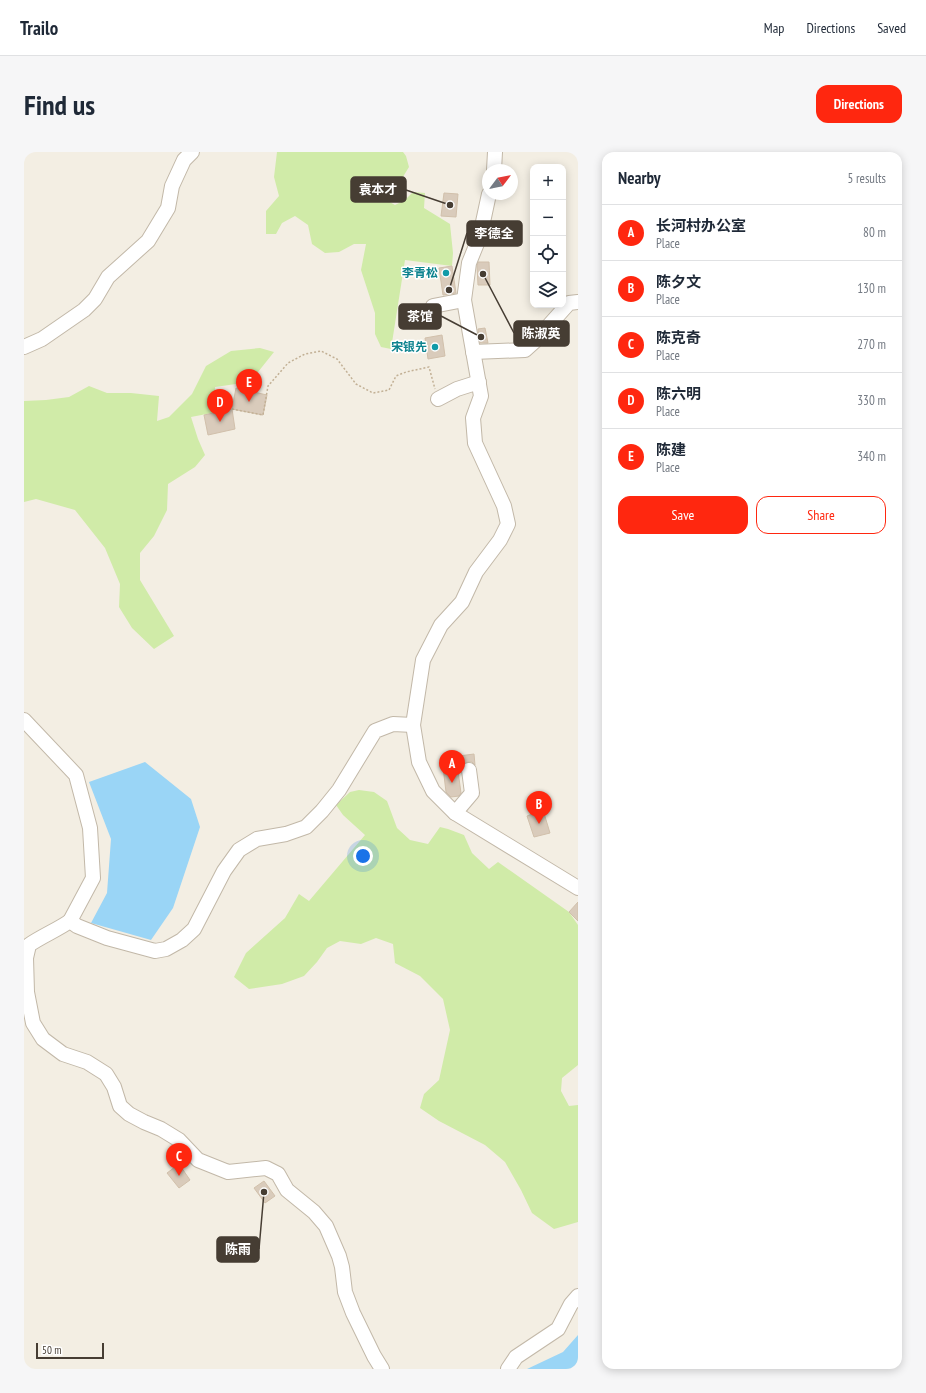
<!DOCTYPE html>
<meta charset="utf-8">
<style>
:root{--surface:#fff;--page:#f6f6f7;--text:#1f2937;--muted:#747a83;--line:#e0e1e3;--accent:#ff270f}
body{margin:0;font-family:"PT Sans Narrow","Noto Sans SC",sans-serif;background:var(--page);color:var(--text)}
.controls{position:absolute;right:12px;top:12px;display:grid;overflow:hidden;border-radius:8px;box-shadow:0 2px 10px #0003}
.controls button{width:36px;height:36px;display:grid;place-items:center;padding:0;border:0;border-bottom:1px solid var(--line);background:var(--surface);color:var(--text);font:20px sans-serif}
.compass{position:absolute;left:458px;top:12px;width:36px;height:36px;border-radius:50%;background:var(--surface);box-shadow:0 2px 10px #0003;rotate:58deg}
.scale{position:absolute;left:12px;bottom:10px;width:68px;box-sizing:border-box;padding-left:4px;border:2px solid #463d33;border-top:0;font-size:11px;line-height:14px;white-space:nowrap;color:#463d33;-webkit-text-stroke:3px #fff;paint-order:stroke}
.you{position:absolute;left:339px;top:704px;width:14px;height:14px;margin:-10px;border:3px solid #fff;border-radius:50%;background:#1a73e8;box-shadow:0 0 0 6px #1a73e833}
.badge{display:grid;place-items:center;width:26px;height:26px;border-radius:50%;background:var(--accent);color:#fff;font-size:13px;font-weight:700}
.pin{position:absolute;translate:-50% -33px;filter:drop-shadow(0 1px 2px #0008)}
.pin::after{content:'';position:absolute;top:21px;width:14px;height:12px;background:inherit;clip-path:polygon(0 0,100% 0,50% 100%)}
.list{margin:0;padding:0;list-style:none}
h2{display:flex;justify-content:space-between;align-items:center;height:52px;margin:0;padding:0 16px;font-size:17px}
h2 small{font-size:13px;font-weight:400;color:var(--muted)}
.list li{display:grid;grid-template-columns:26px 1fr auto;gap:12px;align-items:center;box-sizing:border-box;height:56px;padding:0 16px;border-top:1px solid var(--line)}
.list b{display:block;font-size:15px;white-space:nowrap}
.list p{margin:0;font-size:13px;white-space:nowrap;color:var(--muted)}
.list em{font-size:13px;font-style:normal;color:var(--muted)}
.actions{display:flex;gap:8px;padding:12px 16px}
.actions a{flex:1;padding:9px 0;border:1px solid var(--accent);border-radius:12px;text-align:center;font-size:14px;color:var(--accent)}
.actions .main{background:var(--accent);color:#fff}
.icon{flex:none;width:22px;height:22px;fill:none;stroke:currentColor;stroke-width:2;stroke-linecap:round;stroke-linejoin:round}
.map{position:relative;flex:none;width:554px;height:1217px;overflow:hidden;border-radius:12px}
header{display:flex;align-items:center;gap:24px;box-sizing:border-box;height:56px;padding:0 20px;background:var(--surface);border-bottom:1px solid var(--line)}
header strong{font-size:19px}
nav{display:flex;gap:22px;margin-inline-start:auto;font-size:14px}
.intro{display:flex;align-items:center;justify-content:space-between;box-sizing:border-box;height:96px;padding:0 24px}
h1{margin:0;font-size:28px}
.button{padding:10px 18px;border-radius:12px;background:var(--accent);color:#fff;font-size:14px;font-weight:700}
main{display:flex;gap:24px;padding:0 24px}
aside{flex:1;background:var(--surface);border-radius:12px;box-shadow:0 2px 10px #0003}
.map>svg:first-child{display:block}
.green{fill:#d0eba8}
.water{fill:#9ad5f6}
.building{fill:#d9cbbb;stroke:#d1c0ab}
.lines{fill:none;stroke-linecap:round;stroke-linejoin:round}
.minor-casing{stroke:#c2b8a8;stroke-width:16}
.path{stroke:#c2b095;stroke-width:1.5;stroke-dasharray:2 2;stroke-linecap:butt}
.minor{stroke:#fff;stroke-width:14}
.culture-dot{fill:#0f9aa8;stroke:#fff;stroke-width:1.5}
.labels{text-anchor:middle;stroke-width:3;stroke-linejoin:round;paint-order:stroke}
.culture-label{font-size:12px;font-weight:bold;fill:#0d838f;stroke:#fff;text-anchor:end}
.leader{fill:none;stroke:#463d33;stroke-width:1.5}
.callout-dot{fill:#463d33;stroke:#fff;stroke-width:1.5}
.callout{fill:#463d33;stroke:#463d33;stroke-width:1.5}
.callout-label{font-size:13px;text-anchor:middle;font-weight:bold;fill:#fff}
</style>
<header>
<strong>Trailo</strong>
<nav><a>Map</a><a>Directions</a><a>Saved</a></nav>
</header>
<div class="intro"><h1>Find us</h1><a class="button">Directions</a></div>
<main>
<div class="map">
<svg width="554" height="1217" viewBox="0 0 554 1217">
<rect width="100%" height="100%" fill="#f3eee3"/>
<g class="green">
<polygon points="253,0 379,0 382,4 385,15 377,28 362,40 362,48 371,53 381,48 389,40 401,41 400,56 426,72 429,101 428,114 381,108 367,197 357,195 351,182 351,161 337,118 342,92 330,92 315,100 301,101 288,92 284,73 271,64 258,71 252,82 242,82 242,59 255,44 250,25"/>
<polygon points="236,196 250,200 226,230 191,235 193,260 167,265 174,287 181,303 171,315 144,332 143,358 130,384 116,401 116,428 150,484 130,497 108,476 95,455 96,432 81,396 51,358 12,347 0,350 0,249 22,248 45,245 65,234 83,241 107,241 135,244 133,269 145,265 168,242 182,214 207,199"/>
<polygon points="335,638 350,640 363,649 373,676 386,688 404,692 416,675 424,677 440,683 448,701 465,717 474,710 545,760 554,773 554,913 538,926 537,939 545,954 554,953 554,1070 530,1077 508,1061 497,1038 481,1010 461,993 415,969 396,956 400,942 415,928 426,878 419,847 396,824 371,811 369,792 352,786 337,792 316,789 303,796 293,810 280,824 258,832 225,837 210,825 222,801 261,766 275,742 285,749 341,683 319,663 312,653 326,640"/>
</g>
<g class="water">
<polygon points="121,610 167,647 176,675 149,756 127,788 67,771 83,741 87,687 65,630"/>
<polygon points="554,1183 554,1217 503,1217 539,1200"/>
</g>
<g class="building">
<polygon points="420,41 434,42 432,65 417,64"/>
<polygon points="454,110 465,110 466,133 454,133 453,114"/>
<polygon points="428,114 432,141 419,143 415,116"/>
<polygon points="461,176 464,191 456,191 454,177"/>
<polygon points="418,183 421,204 404,207 401,186"/>
<polygon points="212,236 243,243 239,263 208,257"/>
<polygon points="208,257 211,277 184,283 180,263"/>
<polygon points="450,602 451,613 448,610 444,610 437,614 437,619 434,619 437,641 435,644 427,645 422,640 419,615 427,605"/>
<polygon points="519,658 526,681 510,685 503,664"/>
<polygon points="554,750 554,769 545,760"/>
<polygon points="155,1012 166,1028 155,1036 143,1021"/>
<polygon points="240,1029 251,1044 241,1051 230,1036"/>
</g>
<g class="lines">
<g class="minor-casing">
<g id="minor">
<polyline points="470,18 471,0"/>
<polyline points="465,42 456,84 445,111 440,148 457,244 449,266 451,291 480,354 484,372 476,388 452,420 438,450 417,473 399,508 389,573 395,610 409,639 431,661 554,736"/>
<polyline points="409,154 440,148"/>
<polyline points="0,195 18,187 60,158 71,147 84,125 124,89 144,56 148,34 160,8 168,0"/>
<polyline points="449,200 501,198 511,189 545,151 554,150"/>
<polyline points="414,247 433,237 455,230"/>
<polyline points="0,568 52,623 66,676 69,726 46,769"/>
<polyline points="431,661 448,641 445,618"/>
<path d="M358,1217L350,1204L329,1161L321,1140L318,1115L315,1104L302,1074L290,1060L263,1038L254,1022L242,1016L204,1020L174,1008L155,988L137,977L120,970L105,962L96,954L90,935L82,922L63,910L39,902L19,887L9,871L3,840L2,806L5,793C18,784 33,778 46,769L53,774L83,786L131,799L142,797L158,788L170,777L200,719L215,698L233,687L262,682L282,675L298,659L315,638L351,579L369,572L389,573"/>
<polyline points="484,1217 492,1205 534,1177 547,1152 554,1144"/>
</g>
</g>
<polyline class="path" points="208,257 239,263 244,234 264,211 281,202 297,199 313,207 332,232 349,241 365,238 372,224 382,220 405,215 411,237"/>
<use href="#minor" class="minor"/>
</g>
<g class="culture-dot">
<circle cx="422" cy="121" r="4"/>
<circle cx="411" cy="195" r="4"/>
</g>
<g class="labels">
<g class="culture-label">
<text x="414" y="125">李青松</text>
<text x="403" y="199">宋银先</text>
</g>
</g>
<path class="leader" d="M426 53L382 38M425 138L443 81M457 185L417 164M459 122L490 181M240 1040L235 1097"/>
<g class="callout-dot">
<circle cx="426" cy="53" r="4"/>
<circle cx="425" cy="138" r="4"/>
<circle cx="457" cy="185" r="4"/>
<circle cx="459" cy="122" r="4"/>
<circle cx="240" cy="1040" r="4"/>
</g>
<g class="callout">
<rect x="327" y="25" width="55" height="25" rx="4"/>
<rect x="443" y="69" width="55" height="25" rx="4"/>
<rect x="375" y="152" width="42" height="25" rx="4"/>
<rect x="490" y="169" width="55" height="25" rx="4"/>
<rect x="193" y="1085" width="42" height="25" rx="4"/>
</g>
<g class="callout-label">
<text x="354" y="42">袁本才</text>
<text x="470" y="86">李德全</text>
<text x="396" y="169">茶馆</text>
<text x="517" y="186">陈淑英</text>
<text x="214" y="1102">陈雨</text>
</g>
</svg>
<div class="controls">
<button>+</button>
<button>−</button>
<button><svg class="icon" aria-label="locate" viewBox="0 0 24 24"><circle cx="12" cy="12" r="6"/><path d="M12 2v4M12 18v4M2 12h4M18 12h4"/></svg></button>
<button><svg class="icon" aria-label="layers" viewBox="0 0 24 24"><path d="M12 4l9 5-9 5-9-5zM3 14l9 5 9-5"/></svg></button>
</div>
<svg class="compass" viewBox="-18 -18 36 36"><path d="M0-13l5 13h-10z" fill="#e53935"/><path d="M0 13l5-13h-10z" fill="#747a83"/></svg>
<div class="scale">50 m</div>
<div class="you"></div>
<div class="pin badge" style="left:428px;top:631px">A</div>
<div class="pin badge" style="left:515px;top:672px">B</div>
<div class="pin badge" style="left:155px;top:1024px">C</div>
<div class="pin badge" style="left:196px;top:270px">D</div>
<div class="pin badge" style="left:225px;top:250px">E</div>
</div>
<aside>
<h2>Nearby<small>5 results</small></h2>
<ul class="list">
<li><span class="badge">A</span><div><b>长河村办公室</b><p>Place</p></div><em>80 m</em></li>
<li><span class="badge">B</span><div><b>陈夕文</b><p>Place</p></div><em>130 m</em></li>
<li><span class="badge">C</span><div><b>陈克奇</b><p>Place</p></div><em>270 m</em></li>
<li><span class="badge">D</span><div><b>陈六明</b><p>Place</p></div><em>330 m</em></li>
<li><span class="badge">E</span><div><b>陈建</b><p>Place</p></div><em>340 m</em></li>
</ul>
<div class="actions"><a class="main">Save</a><a>Share</a></div>
</aside>
</main>
